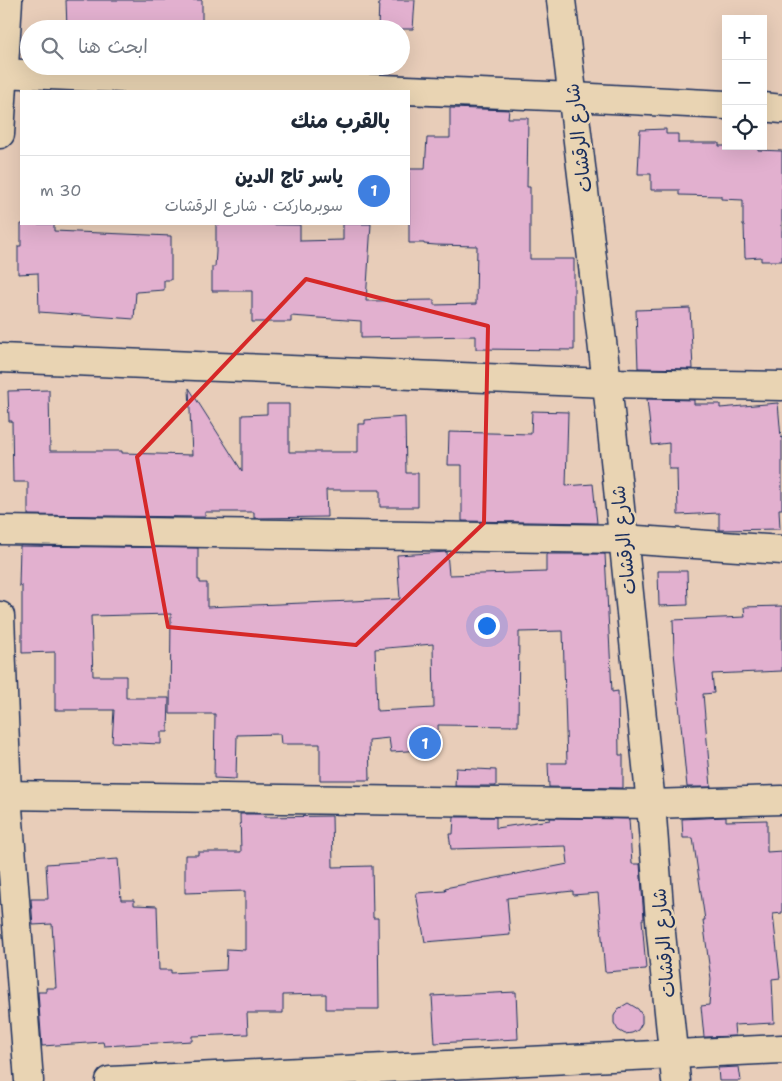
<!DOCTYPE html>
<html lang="ar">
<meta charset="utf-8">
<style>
:root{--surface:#fff;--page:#f6f6f7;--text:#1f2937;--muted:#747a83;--line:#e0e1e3;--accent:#c8321e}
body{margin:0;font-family:"Shantell Sans","Playpen Sans Arabic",sans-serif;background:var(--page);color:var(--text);direction:rtl}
.controls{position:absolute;right:15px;top:15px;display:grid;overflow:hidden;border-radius:0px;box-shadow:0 5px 20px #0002}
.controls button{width:45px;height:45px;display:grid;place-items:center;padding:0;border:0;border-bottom:1px solid var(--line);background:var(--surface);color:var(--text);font:25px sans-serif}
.you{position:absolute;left:486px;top:625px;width:18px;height:18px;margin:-12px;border:4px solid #fff;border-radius:50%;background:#1a73e8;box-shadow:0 0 0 8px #1a73e833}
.badge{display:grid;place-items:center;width:32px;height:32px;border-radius:50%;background:var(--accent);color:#fff;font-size:16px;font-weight:700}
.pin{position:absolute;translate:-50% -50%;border:2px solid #fff;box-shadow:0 1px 5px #0006}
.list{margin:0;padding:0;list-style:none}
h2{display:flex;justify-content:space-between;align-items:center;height:65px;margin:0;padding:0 20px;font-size:21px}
h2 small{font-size:16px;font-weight:400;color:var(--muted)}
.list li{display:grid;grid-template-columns:32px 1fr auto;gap:15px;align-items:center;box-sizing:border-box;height:70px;padding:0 20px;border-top:1px solid var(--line)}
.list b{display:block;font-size:19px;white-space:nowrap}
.list p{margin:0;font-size:16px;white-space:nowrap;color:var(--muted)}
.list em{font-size:16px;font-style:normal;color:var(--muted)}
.icon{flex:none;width:28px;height:28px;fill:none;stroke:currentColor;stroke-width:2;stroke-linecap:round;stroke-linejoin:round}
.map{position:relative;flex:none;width:782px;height:1081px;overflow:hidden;direction:ltr}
.search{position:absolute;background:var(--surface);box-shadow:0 5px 20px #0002;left:20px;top:20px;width:390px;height:55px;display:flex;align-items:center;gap:12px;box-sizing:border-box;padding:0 18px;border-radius:28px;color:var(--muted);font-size:19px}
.panel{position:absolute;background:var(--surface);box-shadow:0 5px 20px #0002;left:20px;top:90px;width:390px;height:135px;border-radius:0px;direction:rtl}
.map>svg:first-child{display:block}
.building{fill:#e2b0cf;stroke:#1b2f5e;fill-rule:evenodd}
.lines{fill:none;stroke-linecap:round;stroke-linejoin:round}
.minor-casing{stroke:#1b2f5e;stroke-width:31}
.minor{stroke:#e9d4b3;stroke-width:28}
.marked{fill:none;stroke:#d62828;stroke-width:4;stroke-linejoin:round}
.labels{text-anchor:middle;stroke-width:5;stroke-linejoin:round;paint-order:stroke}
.street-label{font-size:19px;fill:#1b2f5e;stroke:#e9d4b3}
</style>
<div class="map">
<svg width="782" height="1081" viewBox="0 0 782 1081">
<rect width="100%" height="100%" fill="#e8cdb9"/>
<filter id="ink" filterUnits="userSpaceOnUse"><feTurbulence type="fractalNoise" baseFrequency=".02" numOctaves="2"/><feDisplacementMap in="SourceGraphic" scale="10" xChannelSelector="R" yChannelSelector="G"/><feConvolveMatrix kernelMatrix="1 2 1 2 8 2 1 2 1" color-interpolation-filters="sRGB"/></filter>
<g filter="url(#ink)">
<g class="building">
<polygon points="66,0 202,0 202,29 67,29"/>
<polygon points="379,0 415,0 413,29 378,29"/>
<polygon points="450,108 509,110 508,118 528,118 527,187 530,187 530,259 574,259 574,350 476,349 476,336 361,338 361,321 291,316 291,322 252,322 252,291 212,291 212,267 215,267 216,252 216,224 300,225 300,241 343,240 343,224 371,224 366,301 434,300 434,305 476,304 477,246 436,245 424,244 424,243 409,243 409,169 425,169 427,138 450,138"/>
<polygon points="666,129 666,134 678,134 678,143 719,143 719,146 758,146 758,150 782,151 782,261 761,261 761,257 745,258 744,225 743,225 743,200 721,199 721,196 679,195 679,190 651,190 651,174 638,174 640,130"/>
<polygon points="21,224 54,224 54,231 171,236 171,280 164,280 164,290 136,292 134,319 39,312 38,273 18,274 18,246 21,246"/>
<polygon points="690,308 693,369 638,368 636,310"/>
<polygon points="189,388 242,471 242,415 267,414 267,404 289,404 289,452 358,452 358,424 365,424 365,420 405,417 406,473 418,473 418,507 380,507 380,490 326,490 327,517 254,518 254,512 205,512 205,517 198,517 28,515 28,482 13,482 12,421 9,421 8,391 49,390 50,451 122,451 122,453 192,455"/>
<polygon points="647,399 694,400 694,404 720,404 720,408 778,403 781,438 782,437 782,509 779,509 780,529 719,530 719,513 678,515 677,469 669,469 669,443 652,445"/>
<polygon points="532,411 568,412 566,486 593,484 597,523 462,521 462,465 448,465 449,432 531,434"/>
<path d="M20,546L198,548V580H200V583H207V607L400,599L397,555L447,552L449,575L546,572V554H605L612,692L618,691L619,755H623V788L549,787L548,763H567L563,631L519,632L518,726L438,725L439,749L391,752L389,738L369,740L370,780H320V744H281L280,734L237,735L236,779L214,778L215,714H170L171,614L91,616L93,676H126V698H169L168,732H161V744L112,742L114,710H55V652L22,653V586H19ZM433,644L434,708L377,711L375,649Z"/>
<polygon points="658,571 687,571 688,605 659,606"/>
<polygon points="782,606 782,671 712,674 714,693 703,694 711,787 687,787 674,652 673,620 745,617 744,607"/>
<polygon points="456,768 496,770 496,786 455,786"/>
<polygon points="240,814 263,814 264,817 332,816 333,867 372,866 373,918 378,918 379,1009 326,1009 326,994 283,995 283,1013 247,1013 248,1034 192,1036 192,1041 104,1046 103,1042 42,1046 38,992 46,992 46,988 56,988 52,924 33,925 31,899 48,899 46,864 118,859 121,900 134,900 134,905 157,906 159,970 171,970 171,973 226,970 227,949 245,950 245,891 185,893 185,855 198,855 198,852 241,852"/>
<polygon points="454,817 496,817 496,828 550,820 550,818 629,819 632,864 640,864 644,919 642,919 646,969 605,972 598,893 573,895 573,891 507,898 510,935 425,942 416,893 446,891 445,888 568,864 566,846 451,849 449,834 453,834"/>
<polygon points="726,817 726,821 767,820 767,852 782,851 782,913 773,914 780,978 772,979 774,1023 734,1025 735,1036 704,1037 701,1006 709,1005 711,979 703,920 705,920 693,838 683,838 682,819"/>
<polygon points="516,992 518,1039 435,1043 432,996"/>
<polygon points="628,1003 638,1009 642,1015 642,1023 638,1030 632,1033 625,1034 618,1030 614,1023 614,1016 618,1009"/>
<polygon points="739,1067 741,1081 719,1081 718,1068"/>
</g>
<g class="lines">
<g class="minor-casing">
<g id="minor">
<polyline points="561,0 607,383 651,804 661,933 676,1081"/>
<polyline points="0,73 573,97 726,105"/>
<polyline points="763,107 782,109"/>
<polyline points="0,134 8,0"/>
<polyline points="0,358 607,383 782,386"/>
<polyline points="0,530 623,539 782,550"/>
<polyline points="0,616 7,795 29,1081"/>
<polyline points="0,795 651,804 782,800"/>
<polyline points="110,1081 782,1049"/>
</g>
</g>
<use href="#minor" class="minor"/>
</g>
</g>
<path class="marked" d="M306,279L488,326L484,523L356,645L168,627L137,457Z"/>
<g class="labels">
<g class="street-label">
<text transform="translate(578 138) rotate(-97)" y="7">شارع الرقشات</text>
<text transform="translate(623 540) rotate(-96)" y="7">شارع الرقشات</text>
<text transform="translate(663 943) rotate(-95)" y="7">شارع الرقشات</text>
</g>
</g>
</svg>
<div class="controls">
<button>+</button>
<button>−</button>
<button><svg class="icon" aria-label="locate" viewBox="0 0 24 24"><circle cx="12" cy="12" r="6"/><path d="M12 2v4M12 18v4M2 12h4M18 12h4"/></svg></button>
</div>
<div class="you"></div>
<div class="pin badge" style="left:425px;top:743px;background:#3f7fe0">1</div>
<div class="search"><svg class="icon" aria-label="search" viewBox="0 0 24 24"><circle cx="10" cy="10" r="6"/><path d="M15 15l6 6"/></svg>ابحث هنا</div>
<section class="panel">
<h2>بالقرب منك<small></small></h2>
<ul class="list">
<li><span class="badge" style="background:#3f7fe0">1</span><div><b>ياسر تاج الدين</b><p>سوبرماركت · شارع الرقشات</p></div><em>30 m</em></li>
</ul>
</section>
</div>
